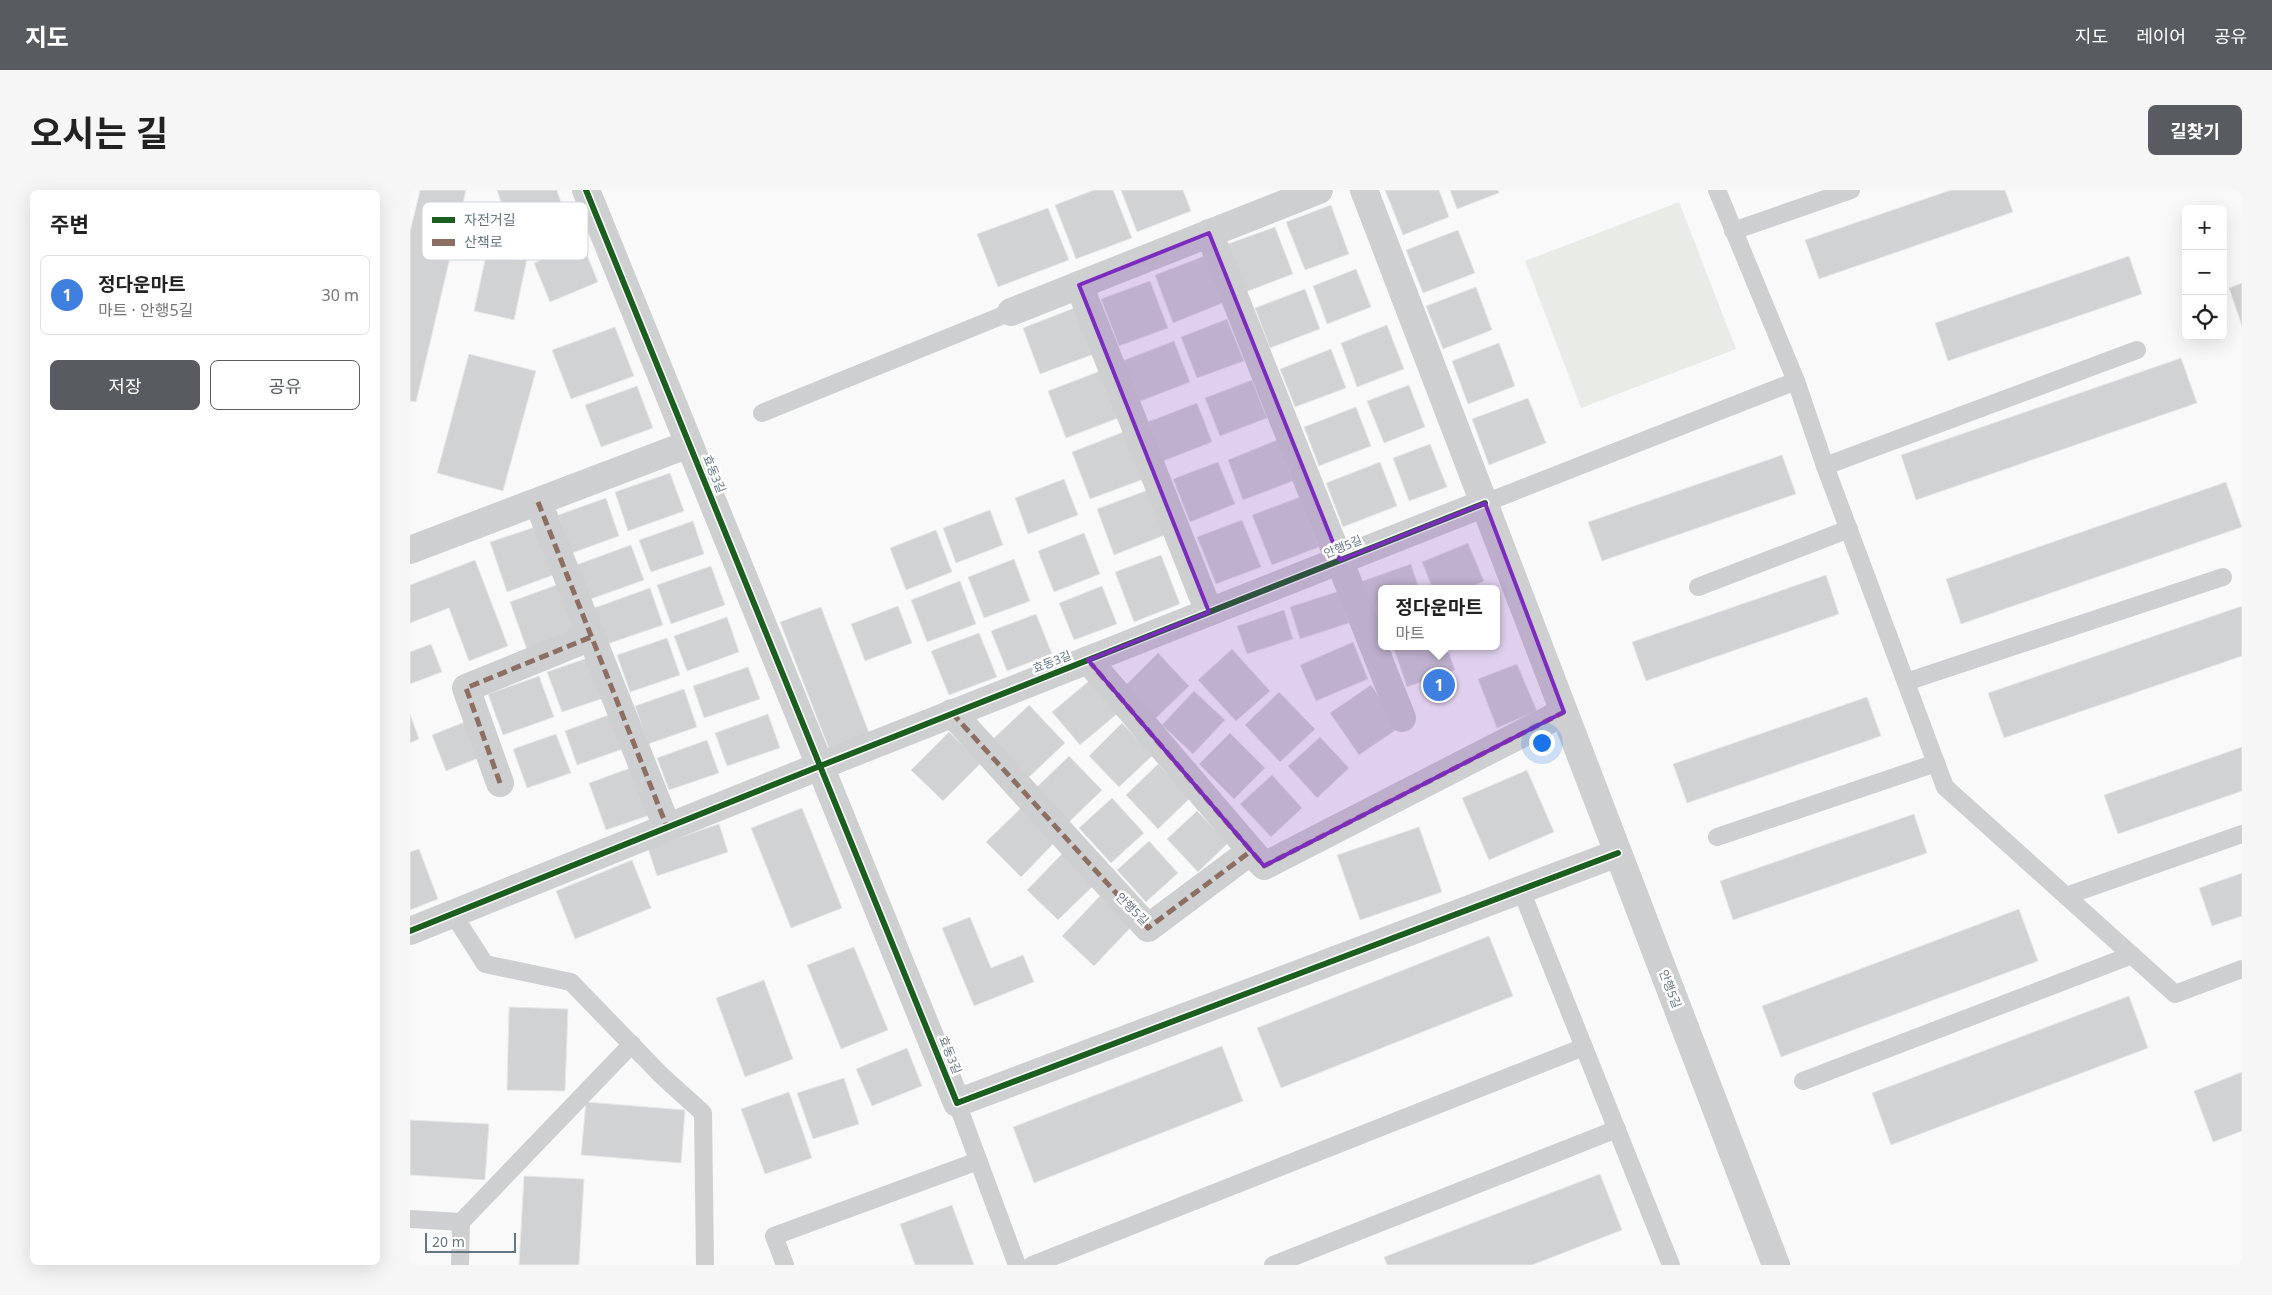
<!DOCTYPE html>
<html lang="ko">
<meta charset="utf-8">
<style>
:root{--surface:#fff;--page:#f6f6f6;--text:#222;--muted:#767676;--line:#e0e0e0;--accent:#585c60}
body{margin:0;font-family:"Noto Sans","Noto Sans KR",sans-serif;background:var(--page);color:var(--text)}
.controls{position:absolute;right:15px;top:15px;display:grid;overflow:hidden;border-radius:8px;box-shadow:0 5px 20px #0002}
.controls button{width:45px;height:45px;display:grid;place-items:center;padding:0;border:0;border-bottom:1px solid var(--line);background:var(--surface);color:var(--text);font:25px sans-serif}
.scale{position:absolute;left:15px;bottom:12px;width:91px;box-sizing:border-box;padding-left:5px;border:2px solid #657683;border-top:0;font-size:14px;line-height:18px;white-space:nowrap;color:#657683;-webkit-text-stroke:4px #fff;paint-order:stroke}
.you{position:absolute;left:1131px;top:552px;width:18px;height:18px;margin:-12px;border:4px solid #fff;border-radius:50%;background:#1a73e8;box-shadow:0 0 0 8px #1a73e833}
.badge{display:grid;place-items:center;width:32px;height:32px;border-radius:50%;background:var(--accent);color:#fff;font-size:16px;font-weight:700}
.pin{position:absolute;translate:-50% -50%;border:2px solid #fff;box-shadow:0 1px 5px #0006}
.popup{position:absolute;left:968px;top:395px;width:122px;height:65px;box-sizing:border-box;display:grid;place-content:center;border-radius:8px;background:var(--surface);filter:drop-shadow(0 1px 4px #0005);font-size:16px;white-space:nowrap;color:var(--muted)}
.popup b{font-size:19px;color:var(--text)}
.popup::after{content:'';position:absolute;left:50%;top:100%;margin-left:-10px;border:10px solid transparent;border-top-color:var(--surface)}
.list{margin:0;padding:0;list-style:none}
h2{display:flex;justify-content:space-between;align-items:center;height:65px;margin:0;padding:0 20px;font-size:21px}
h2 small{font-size:16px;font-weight:400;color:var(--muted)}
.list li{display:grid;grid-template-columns:32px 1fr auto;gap:15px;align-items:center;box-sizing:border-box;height:80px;margin:0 10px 10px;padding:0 10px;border:1px solid var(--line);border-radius:8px}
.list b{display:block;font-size:19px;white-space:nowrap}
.list p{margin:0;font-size:16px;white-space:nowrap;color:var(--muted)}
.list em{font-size:16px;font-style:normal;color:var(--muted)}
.actions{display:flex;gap:10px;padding:15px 20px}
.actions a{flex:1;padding:11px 0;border:1px solid var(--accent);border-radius:8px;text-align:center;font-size:18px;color:var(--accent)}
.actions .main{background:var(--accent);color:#fff}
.icon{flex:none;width:28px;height:28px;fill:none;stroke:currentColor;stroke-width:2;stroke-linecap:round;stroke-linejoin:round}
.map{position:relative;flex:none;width:1832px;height:1075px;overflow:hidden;border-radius:8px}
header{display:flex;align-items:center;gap:30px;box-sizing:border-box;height:70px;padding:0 25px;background:var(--accent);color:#fff}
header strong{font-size:24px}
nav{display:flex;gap:28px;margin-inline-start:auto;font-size:18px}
.intro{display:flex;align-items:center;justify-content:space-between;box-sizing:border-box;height:120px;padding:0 30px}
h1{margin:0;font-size:35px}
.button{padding:12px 22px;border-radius:8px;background:var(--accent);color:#fff;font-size:18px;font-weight:700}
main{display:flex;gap:30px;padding:0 30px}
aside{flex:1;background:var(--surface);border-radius:8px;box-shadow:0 5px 20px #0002}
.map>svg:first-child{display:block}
.green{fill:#e8ebe6}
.building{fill:#d0d2d3;stroke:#e8e8e8}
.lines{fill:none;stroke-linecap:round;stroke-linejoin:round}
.lane{stroke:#cecfd0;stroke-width:18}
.street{stroke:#cecfd0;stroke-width:28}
.quiet{stroke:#8d6e63;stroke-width:5;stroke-dasharray:10 5;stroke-linecap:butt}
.cycleway-casing{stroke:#fff;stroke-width:9}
.cycleway{stroke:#1b5e20;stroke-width:6}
.marked{fill:#7b2cbf;fill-opacity:0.2;stroke:#7b2cbf;stroke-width:4;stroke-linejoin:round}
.labels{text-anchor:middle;stroke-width:5;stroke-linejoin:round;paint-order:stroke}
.street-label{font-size:12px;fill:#657683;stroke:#fff}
.key{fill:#fff;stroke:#d1d6da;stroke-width:1}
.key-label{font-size:14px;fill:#657683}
</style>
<header>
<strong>지도</strong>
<nav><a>지도</a><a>레이어</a><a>공유</a></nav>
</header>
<div class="intro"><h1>오시는 길</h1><a class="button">길찾기</a></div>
<main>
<aside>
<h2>주변<small></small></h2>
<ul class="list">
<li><span class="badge" style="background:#3f7fe0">1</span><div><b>정다운마트</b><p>마트 · 안행5길</p></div><em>30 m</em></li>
</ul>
<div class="actions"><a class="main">저장</a><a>공유</a></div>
</aside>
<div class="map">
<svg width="1832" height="1075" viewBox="0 0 1832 1075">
<rect width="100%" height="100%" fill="#f9f9f9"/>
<polygon class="green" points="1269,12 1326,159 1171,218 1115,71"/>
<g class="building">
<polygon points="10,0 56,0 6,212 0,211 0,42"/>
<polygon points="87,0 147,0 155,25 101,43"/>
<polygon points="684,0 703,0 722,48 666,69 645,15"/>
<polygon points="711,0 773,0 781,21 727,42"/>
<polygon points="975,0 1029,0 1039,27 993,45"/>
<polygon points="1040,0 1088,0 1089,3 1047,19"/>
<polygon points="1541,0 1595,0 1603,22 1409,89 1395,50"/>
<polygon points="921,15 939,64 895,80 876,32"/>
<polygon points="638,18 659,70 588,97 567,44"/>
<polygon points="865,37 883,84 833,103 815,55"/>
<polygon points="1048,40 1065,83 1013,103 996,60"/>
<polygon points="172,53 188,92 140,112 124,73"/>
<polygon points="77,61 117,69 104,130 64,121"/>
<polygon points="797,65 815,112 763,133 745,85"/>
<polygon points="1719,66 1732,104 1538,171 1525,133"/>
<polygon points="946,79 961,117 917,134 903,96"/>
<polygon points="740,91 758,138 709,156 691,109"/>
<polygon points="1832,93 1832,136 1819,98"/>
<polygon points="1066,97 1082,140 1033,159 1016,116"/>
<polygon points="895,99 910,139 860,158 845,118"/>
<polygon points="667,117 684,164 630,184 613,138"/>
<polygon points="817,129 834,171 787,188 771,147"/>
<polygon points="977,135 994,179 947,197 931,153"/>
<polygon points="205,137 224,186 161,209 142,160"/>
<polygon points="764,151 780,192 728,212 712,171"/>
<polygon points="1089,153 1105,196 1058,214 1042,171"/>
<polygon points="921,159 936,198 885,217 870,179"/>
<polygon points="59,164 126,181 93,301 27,283"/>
<polygon points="1771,168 1787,213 1506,310 1491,265"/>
<polygon points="690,181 708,228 656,248 638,201"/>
<polygon points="842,190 857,228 810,246 795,208"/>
<polygon points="999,195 1015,237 974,253 957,211"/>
<polygon points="227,196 243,238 191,257 175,215"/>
<polygon points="1118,208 1136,253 1079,275 1062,229"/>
<polygon points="787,213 802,252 753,271 738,232"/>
<polygon points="946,217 961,256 909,276 894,237"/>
<polygon points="716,241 734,289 680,309 662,262"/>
<polygon points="867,250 883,291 833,310 818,270"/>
<polygon points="1020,254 1037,297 999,311 983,268"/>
<polygon points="1372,265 1386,304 1192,371 1178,332"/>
<polygon points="808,272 825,314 780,332 763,289"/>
<polygon points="970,272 987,316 933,337 916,293"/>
<polygon points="260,283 274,321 218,341 205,302"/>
<polygon points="654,289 668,325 618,344 605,308"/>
<polygon points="1816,292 1832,337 1551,434 1536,389"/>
<polygon points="738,300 755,345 704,365 687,319"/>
<polygon points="890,307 909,357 862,375 842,325"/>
<polygon points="196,308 209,346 162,363 148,325"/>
<polygon points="580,320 593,355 546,373 533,338"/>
<polygon points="832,330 851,377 806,394 787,347"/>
<polygon points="283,331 294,364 241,382 229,350"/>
<polygon points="128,336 146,384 97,402 80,352"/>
<polygon points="526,340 542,382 496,400 480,358"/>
<polygon points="674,343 690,384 644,402 628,361"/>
<polygon points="1058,353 1074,391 1056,399 1023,399 1012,372"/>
<polygon points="221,355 234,390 178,410 166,375"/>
<polygon points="751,365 770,414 724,432 705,382"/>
<polygon points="604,369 620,411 574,428 558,387"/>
<polygon points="65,370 98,456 59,471 39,418 0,433 0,395"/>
<polygon points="1001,374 1009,399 972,399 972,428 964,431 950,392"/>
<polygon points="301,376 315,415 261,434 247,395"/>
<polygon points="1416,385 1429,424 1236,491 1222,452"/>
<polygon points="550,391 566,434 517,452 501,410"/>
<polygon points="149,394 166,443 117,460 100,412"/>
<polygon points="692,396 707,434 664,450 649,413"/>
<polygon points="240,398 253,435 197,454 184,418"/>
<polygon points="929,401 939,433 890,449 880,417"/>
<polygon points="488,416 502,453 455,471 441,434"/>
<polygon points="1832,416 1832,466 1594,548 1578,503"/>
<polygon points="411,417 459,543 419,559 370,432"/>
<polygon points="874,420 883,449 837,464 827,436"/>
<polygon points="626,424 642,464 597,481 581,441"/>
<polygon points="317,427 329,462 277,481 264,446"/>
<polygon points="569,443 587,487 539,505 521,461"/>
<polygon points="257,448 270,485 220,502 207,465"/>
<polygon points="943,452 958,489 906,511 890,475"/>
<polygon points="21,454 32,482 0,494 0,462"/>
<polygon points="983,456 1036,456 1045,480 997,497"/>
<polygon points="822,459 860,501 826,531 788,490"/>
<polygon points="748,463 779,496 745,529 713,498"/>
<polygon points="183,466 197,507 152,522 137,482"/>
<polygon points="1107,474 1127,521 1087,538 1068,489"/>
<polygon points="338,477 350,509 294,528 283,496"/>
<polygon points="129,486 144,527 93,545 78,504"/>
<polygon points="679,491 707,524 670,555 642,522"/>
<polygon points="961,495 990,537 949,565 920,523"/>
<polygon points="274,499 287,537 238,554 225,516"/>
<polygon points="784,501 815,530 783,564 752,535"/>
<polygon points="869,502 905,539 870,572 835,535"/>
<polygon points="1457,507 1471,546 1277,613 1263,574"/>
<polygon points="619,515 655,553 618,588 582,550"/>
<polygon points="0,524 9,549 0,553"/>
<polygon points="201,524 213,559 167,575 155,541"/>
<polygon points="358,524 370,558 317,576 305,543"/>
<polygon points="57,531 71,567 36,581 22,545"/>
<polygon points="712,533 743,565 709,597 679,566"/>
<polygon points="539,542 571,573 533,611 501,580"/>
<polygon points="820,543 855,578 824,609 789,574"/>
<polygon points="146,544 161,583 117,598 103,559"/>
<polygon points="910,547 939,578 907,608 878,576"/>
<polygon points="297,550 309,583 259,600 247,568"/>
<polygon points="1832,557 1832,601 1708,644 1694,605"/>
<polygon points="659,566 692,600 658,633 625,599"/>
<polygon points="748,574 780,608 748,639 716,605"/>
<polygon points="223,577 240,625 196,640 179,593"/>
<polygon points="1117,580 1144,642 1079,670 1052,608"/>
<polygon points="862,585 892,618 861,647 830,614"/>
<polygon points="702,608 734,643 701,673 669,638"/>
<polygon points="392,618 432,718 381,738 341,638"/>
<polygon points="611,618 645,652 611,687 576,652"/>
<polygon points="787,621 818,653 788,682 757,649"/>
<polygon points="1504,624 1517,663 1323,730 1310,691"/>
<polygon points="309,634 318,662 247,686 238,658"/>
<polygon points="1009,637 1032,702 950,730 927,665"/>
<polygon points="739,651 768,683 736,712 707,680"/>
<polygon points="9,659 28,709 0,720 0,662"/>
<polygon points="652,664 684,695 648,730 617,700"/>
<polygon points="222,670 241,718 165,749 146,701"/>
<polygon points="1832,683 1832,726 1802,736 1789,698"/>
<polygon points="691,705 723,735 684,776 652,746"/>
<polygon points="1609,719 1628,771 1371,867 1352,816"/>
<polygon points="560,727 581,778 613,765 624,792 564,816 532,738"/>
<polygon points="1079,746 1103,806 871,898 847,838"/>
<polygon points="444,757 478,840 431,859 397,775"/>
<polygon points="354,790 383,869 335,887 306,808"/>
<polygon points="1719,806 1738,858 1481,955 1462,903"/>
<polygon points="99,817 158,819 155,901 97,900"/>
<polygon points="812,856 833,911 624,993 603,937"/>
<polygon points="497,858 512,896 462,916 446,879"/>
<polygon points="1832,882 1832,941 1803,952 1784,901"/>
<polygon points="434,888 449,934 403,949 387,903"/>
<polygon points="379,902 402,968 355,984 331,919"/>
<polygon points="176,912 275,920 271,973 171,965"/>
<polygon points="0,930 79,934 75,990 0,985"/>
<polygon points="1190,984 1212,1040 1122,1075 977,1075 974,1067"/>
<polygon points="114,986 174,989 169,1075 109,1075"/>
<polygon points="542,1015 564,1075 505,1075 490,1034"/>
</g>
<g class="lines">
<g class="lane">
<polyline points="1307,0 1386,191 1415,276 1535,597 1765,804 1832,779"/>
<polyline points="1323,41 1441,0"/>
<polyline points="352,223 601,122"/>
<polyline points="1415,276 1727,160"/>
<polyline points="1075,313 1386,191"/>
<polyline points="1288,397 1439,339"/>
<polyline points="1496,492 1813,387"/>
<polyline points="1307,647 1526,573"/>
<polyline points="1111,700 1261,1075"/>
<polyline points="1656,706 1832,644"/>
<polyline points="43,724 75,774 161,792 251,885 293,923 295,1075"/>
<polyline points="1393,891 1722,765"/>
<polyline points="547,913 607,1075"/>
<polyline points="0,1029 51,1032"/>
<polyline points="50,1075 51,1032 222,854"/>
<polyline points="375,1075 364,1046 568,971"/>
<polyline points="622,1075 1174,857"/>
<polyline points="863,1075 1207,939"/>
</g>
<g class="street">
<polyline points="176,0 547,913 1208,663"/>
<polyline points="954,0 1366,1075"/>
<polyline points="799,43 992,528"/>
<polyline points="669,95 799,422"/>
<polyline points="601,122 909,0"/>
<polyline points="128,312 257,637"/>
<polyline points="0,360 279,254"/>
<polyline points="678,470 854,676 1154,522"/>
<polyline points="542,523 738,738 841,661"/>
<polyline points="90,593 56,498 181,447"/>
<polyline points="0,741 410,576 1075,313"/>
</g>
<g class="quiet">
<polyline points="128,312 257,637"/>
<polyline points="678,470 854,676 1154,522"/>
<polyline points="542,523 738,738 841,661"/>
<polyline points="90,593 56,498 181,447"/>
</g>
<g class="cycleway-casing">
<g id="cycleway">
<polyline points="176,0 547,913 1208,663"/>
<polyline points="0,741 410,576 1075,313"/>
</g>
</g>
<use href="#cycleway" class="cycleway"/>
</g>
<path class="marked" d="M799,43L930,370L1075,313L1154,522L854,676L678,470L799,422L669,95Z"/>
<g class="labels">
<g class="street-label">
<text transform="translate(304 284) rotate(68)" y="4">효동3길</text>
<text transform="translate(933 357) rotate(-22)" y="4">안행5길</text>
<text transform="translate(642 472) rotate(-21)" y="4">효동3길</text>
<text transform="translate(722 719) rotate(45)" y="4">안행5길</text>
<text transform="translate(1260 799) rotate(69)" y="4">안행5길</text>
<text transform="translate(540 865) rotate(68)" y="4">효동3길</text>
</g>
</g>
<rect x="12" y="12" width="166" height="58" rx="8" class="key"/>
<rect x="22" y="27" width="23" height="6" fill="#1b5e20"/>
<rect x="22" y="49" width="23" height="7" fill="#8d6e63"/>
<g class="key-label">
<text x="54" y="35">자전거길</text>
<text x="54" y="57">산책로</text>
</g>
</svg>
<div class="controls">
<button>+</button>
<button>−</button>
<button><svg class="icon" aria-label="locate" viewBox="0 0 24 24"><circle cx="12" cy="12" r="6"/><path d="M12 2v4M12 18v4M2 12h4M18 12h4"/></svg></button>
</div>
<div class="scale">20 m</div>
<div class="you"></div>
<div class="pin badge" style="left:1029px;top:495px;background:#3f7fe0">1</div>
<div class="popup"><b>정다운마트</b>마트</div>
</div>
</main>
